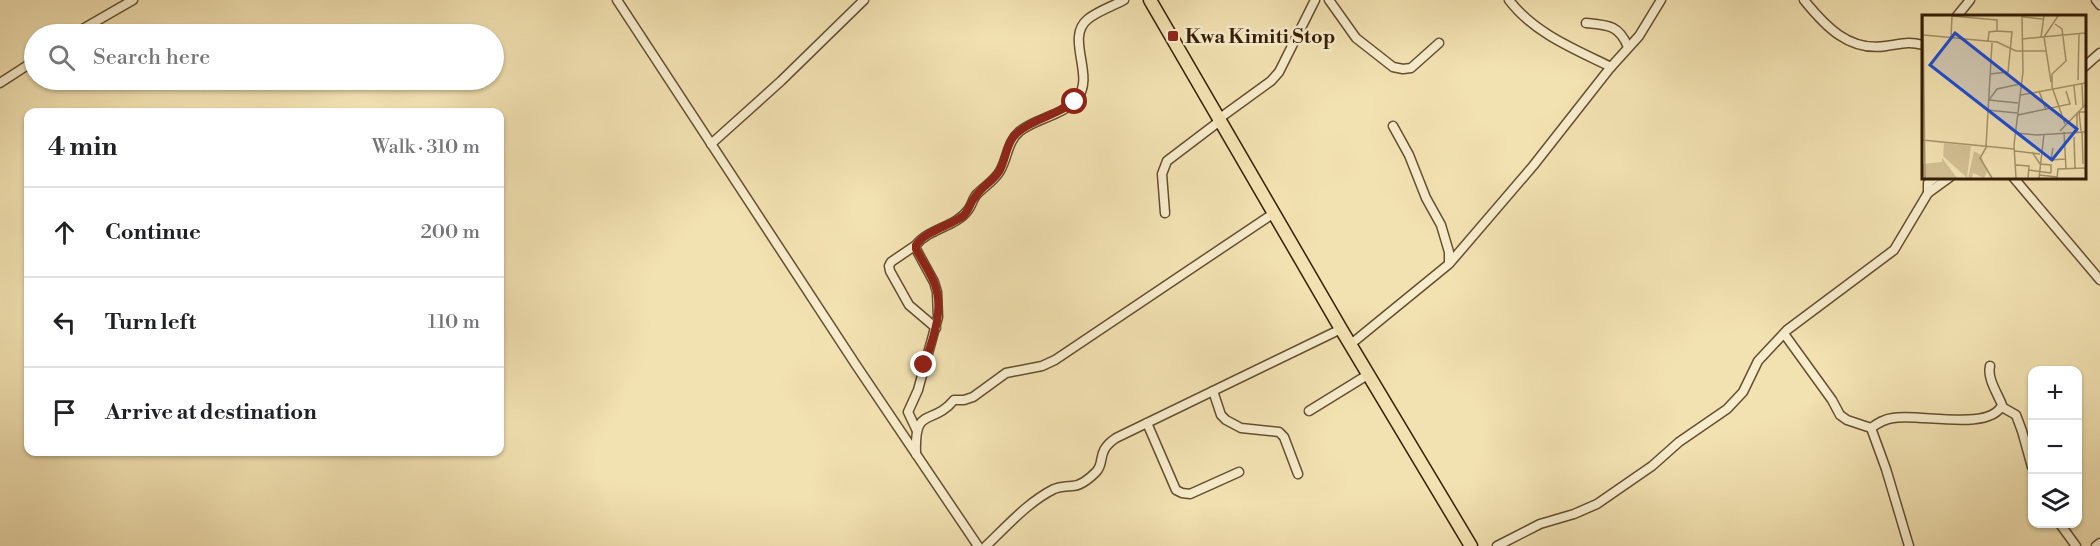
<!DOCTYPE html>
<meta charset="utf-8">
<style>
:root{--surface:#fff;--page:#f2f2f2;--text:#202124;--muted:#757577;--line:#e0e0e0}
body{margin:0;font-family:"Libre Bodoni",serif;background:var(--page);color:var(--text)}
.controls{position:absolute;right:18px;bottom:18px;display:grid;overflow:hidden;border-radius:12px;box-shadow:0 2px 4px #0004}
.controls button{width:54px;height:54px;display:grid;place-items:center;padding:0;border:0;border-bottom:2px solid var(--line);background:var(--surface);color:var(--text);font:30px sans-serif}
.stop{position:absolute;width:18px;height:18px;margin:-14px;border:4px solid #8f2418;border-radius:50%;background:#fff}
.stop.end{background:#8f2418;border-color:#fff;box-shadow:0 2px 6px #0008}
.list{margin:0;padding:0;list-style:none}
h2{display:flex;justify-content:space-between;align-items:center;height:78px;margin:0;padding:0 24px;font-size:26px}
h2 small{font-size:20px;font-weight:400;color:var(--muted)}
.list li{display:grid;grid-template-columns:39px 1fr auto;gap:18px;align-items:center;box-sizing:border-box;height:90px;padding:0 24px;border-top:2px solid var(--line)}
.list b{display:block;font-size:22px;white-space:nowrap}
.list em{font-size:20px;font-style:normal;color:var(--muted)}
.icon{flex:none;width:33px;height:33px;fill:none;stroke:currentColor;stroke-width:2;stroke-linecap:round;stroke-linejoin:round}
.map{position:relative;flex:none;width:2100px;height:546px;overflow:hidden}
.search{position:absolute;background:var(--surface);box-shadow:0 2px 4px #0004;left:24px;top:24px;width:480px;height:66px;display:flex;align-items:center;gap:15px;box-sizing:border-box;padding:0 21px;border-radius:33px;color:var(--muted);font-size:22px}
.panel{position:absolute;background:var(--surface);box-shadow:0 2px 4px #0004;left:24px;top:108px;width:480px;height:348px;border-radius:12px}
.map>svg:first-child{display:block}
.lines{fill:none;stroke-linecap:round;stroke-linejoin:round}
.minor-casing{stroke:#644f2f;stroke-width:11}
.highway-casing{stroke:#341e04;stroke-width:15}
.minor{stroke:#f7eccc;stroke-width:8}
.highway{stroke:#f2e1b1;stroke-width:12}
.route{stroke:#8f2418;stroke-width:8}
.poi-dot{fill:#8f2418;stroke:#f7eccc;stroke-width:2}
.labels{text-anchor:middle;stroke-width:5;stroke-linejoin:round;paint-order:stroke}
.poi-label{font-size:20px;font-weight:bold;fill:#341e04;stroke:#f7eccc;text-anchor:start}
.inset-road{fill:none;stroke:#a6936c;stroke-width:1.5}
.view{fill:#1d4ed8;fill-opacity:0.15;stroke:#1d4ed8;stroke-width:3}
.inset-edge{fill:none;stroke:#341e04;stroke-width:3}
</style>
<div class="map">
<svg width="2100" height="546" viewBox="0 0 2100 546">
<rect width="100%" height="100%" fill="#f2e1b1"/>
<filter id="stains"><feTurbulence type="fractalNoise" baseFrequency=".00333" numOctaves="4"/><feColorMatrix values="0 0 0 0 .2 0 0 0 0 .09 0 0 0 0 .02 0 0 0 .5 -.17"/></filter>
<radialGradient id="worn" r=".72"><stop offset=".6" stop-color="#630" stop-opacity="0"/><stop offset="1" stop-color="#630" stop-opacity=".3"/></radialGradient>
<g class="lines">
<g class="minor-casing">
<g id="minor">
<polyline points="617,0 856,365 978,546"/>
<polyline points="1329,0 1356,38 1393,67 1403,69 1411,68 1439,43"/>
<path d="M1509,0C1534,33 1574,49 1611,67"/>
<path d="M1804,0C1825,26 1849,52 1886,46C1901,44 1908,41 1923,45"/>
<polyline points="2096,0 2100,5"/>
<polyline points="1957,16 1970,0"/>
<path d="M1586,23C1608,25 1619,25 1628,47"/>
<polyline points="74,34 133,0"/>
<polyline points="2084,67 2100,53"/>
<polyline points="0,83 34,61"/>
<polyline points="1220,118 1271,81 1279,72 1315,0"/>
<polyline points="1393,126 1409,155 1426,198 1441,225 1449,252 1449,263"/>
<polyline points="711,144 781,81 864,0"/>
<polyline points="2013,177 2100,280"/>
<polyline points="1928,193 1928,183 1936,177"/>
<polyline points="1165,213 1162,174 1167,161 1221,120"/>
<polyline points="916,245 891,262 889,266 890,271 909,305 936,328"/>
<polyline points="1785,335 1832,400 1840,415 1847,420 1871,428 1886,469 1909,546"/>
<polyline points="1351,344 1449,264 1533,166 1610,68 1639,36 1661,0"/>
<polyline points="1213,391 1221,415 1226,420 1241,428 1279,432 1284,437 1298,474"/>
<polyline points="2002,407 2016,415 2022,431 2032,467"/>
<polyline points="1309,411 1369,374"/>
<polyline points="1147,423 1176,490 1182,493 1190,494 1239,472"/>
<path d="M1871,428C1878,423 1884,419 1893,418C1918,413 1990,432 2002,405C1998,394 1987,379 1990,366"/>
<path d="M917,431L908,412L918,390L938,317L937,292L934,282L916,249V245C929,228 956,227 968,210C972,205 973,198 977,194C985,186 994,181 1000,171C1008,157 1007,142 1020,131C1037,118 1061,116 1076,100C1097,77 1064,38 1088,19C1098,11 1113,6 1124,0"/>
<path d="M916,454C914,404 932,427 954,400H964L973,397L1006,373L1042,366L1055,360L1274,213"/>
<polyline points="2060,524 2076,546"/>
<path d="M986,546C1007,526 1028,502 1054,489C1061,486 1064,487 1072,486C1080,486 1090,478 1096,472C1106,462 1095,452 1116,438L1341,329"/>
<polyline points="1497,546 1540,524 1574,514 1597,504 1652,466 1679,442 1727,409 1743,392 1758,361 1787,330 1894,250 1928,193 1950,177"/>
<polyline points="2096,546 2100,543"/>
</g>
</g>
<g class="highway-casing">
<polyline id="highway" points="1150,0 1341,329 1471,546"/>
</g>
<use href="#minor" class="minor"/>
<use href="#highway" class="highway"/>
</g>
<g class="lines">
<path class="route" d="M924,365C933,339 945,309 934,282C929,271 922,260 916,249V245C927,230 948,227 963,216C969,211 970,203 975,197C982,186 994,181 1000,170C1005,161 1006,148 1012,139C1023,122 1057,115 1075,102"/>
</g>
<rect class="poi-dot" x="1167" y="30" width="12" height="12" rx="3"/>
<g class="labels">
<g class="poi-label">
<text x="1185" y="43">Kwa Kimiti Stop</text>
</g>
</g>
<g transform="translate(1922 15)">
<rect width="164" height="164" fill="#f2e1b1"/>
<path d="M22,128L49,131L45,163L21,141ZM52,136L59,140L65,157L62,163L51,158L50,163H46ZM20,143L35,163H0V149L20,147Z" fill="#d2c094"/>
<path class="inset-road" d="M1,1L3,163M101,2L121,4M2,20L75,27L94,36H124M119,22L122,1M29,23L30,1L75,5V16L90,17L86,57L68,59M100,24L163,18M66,27L67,17L75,16M156,65L157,19M129,67L122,22L136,1M160,69L161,93M152,71L154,90M130,72V59L144,46L140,14L133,9M130,72L143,109M117,76L124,95M99,80L163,68M67,85L75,74L98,69M67,85L96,88M65,95L95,98M155,98V117M96,100L148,89L144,76M138,116L163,90M159,116L157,97H163M160,116L161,149M142,117L144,154M94,118L115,120L163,117M152,122L153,153M0,125L92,134M64,131L70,28M65,131L58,143L70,163M131,133L129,145L143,144M93,136L118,139M110,137L118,149L129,150V158M94,150L107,151L106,163M107,155L129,158M117,160L135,162M94,163L92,130L101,57L100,1M117,163L122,119M135,163L136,154L163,153"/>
<path class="view" d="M33,18L155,114L130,145L8,50Z"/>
<rect width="164" height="164" class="inset-edge"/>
</g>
<rect width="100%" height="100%" filter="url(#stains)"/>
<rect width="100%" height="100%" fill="url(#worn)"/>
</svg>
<div class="controls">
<button>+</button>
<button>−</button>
<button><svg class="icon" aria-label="layers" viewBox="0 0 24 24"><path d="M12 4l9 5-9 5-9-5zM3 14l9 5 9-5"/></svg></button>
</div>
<div class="stop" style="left:1075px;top:102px"></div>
<div class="stop end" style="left:924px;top:365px"></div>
<div class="search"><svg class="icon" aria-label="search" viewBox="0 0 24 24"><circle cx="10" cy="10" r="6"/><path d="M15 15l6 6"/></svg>Search here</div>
<section class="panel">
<h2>4 min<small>Walk · 310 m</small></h2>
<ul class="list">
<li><svg class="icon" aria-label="ahead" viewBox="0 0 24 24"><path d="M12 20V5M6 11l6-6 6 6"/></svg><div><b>Continue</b></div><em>200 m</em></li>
<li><svg class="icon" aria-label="left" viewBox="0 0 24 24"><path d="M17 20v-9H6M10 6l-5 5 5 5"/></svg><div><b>Turn left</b></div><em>110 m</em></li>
<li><svg class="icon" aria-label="arrive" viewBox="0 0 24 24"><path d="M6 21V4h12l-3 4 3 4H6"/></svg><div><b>Arrive at destination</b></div></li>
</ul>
</section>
</div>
